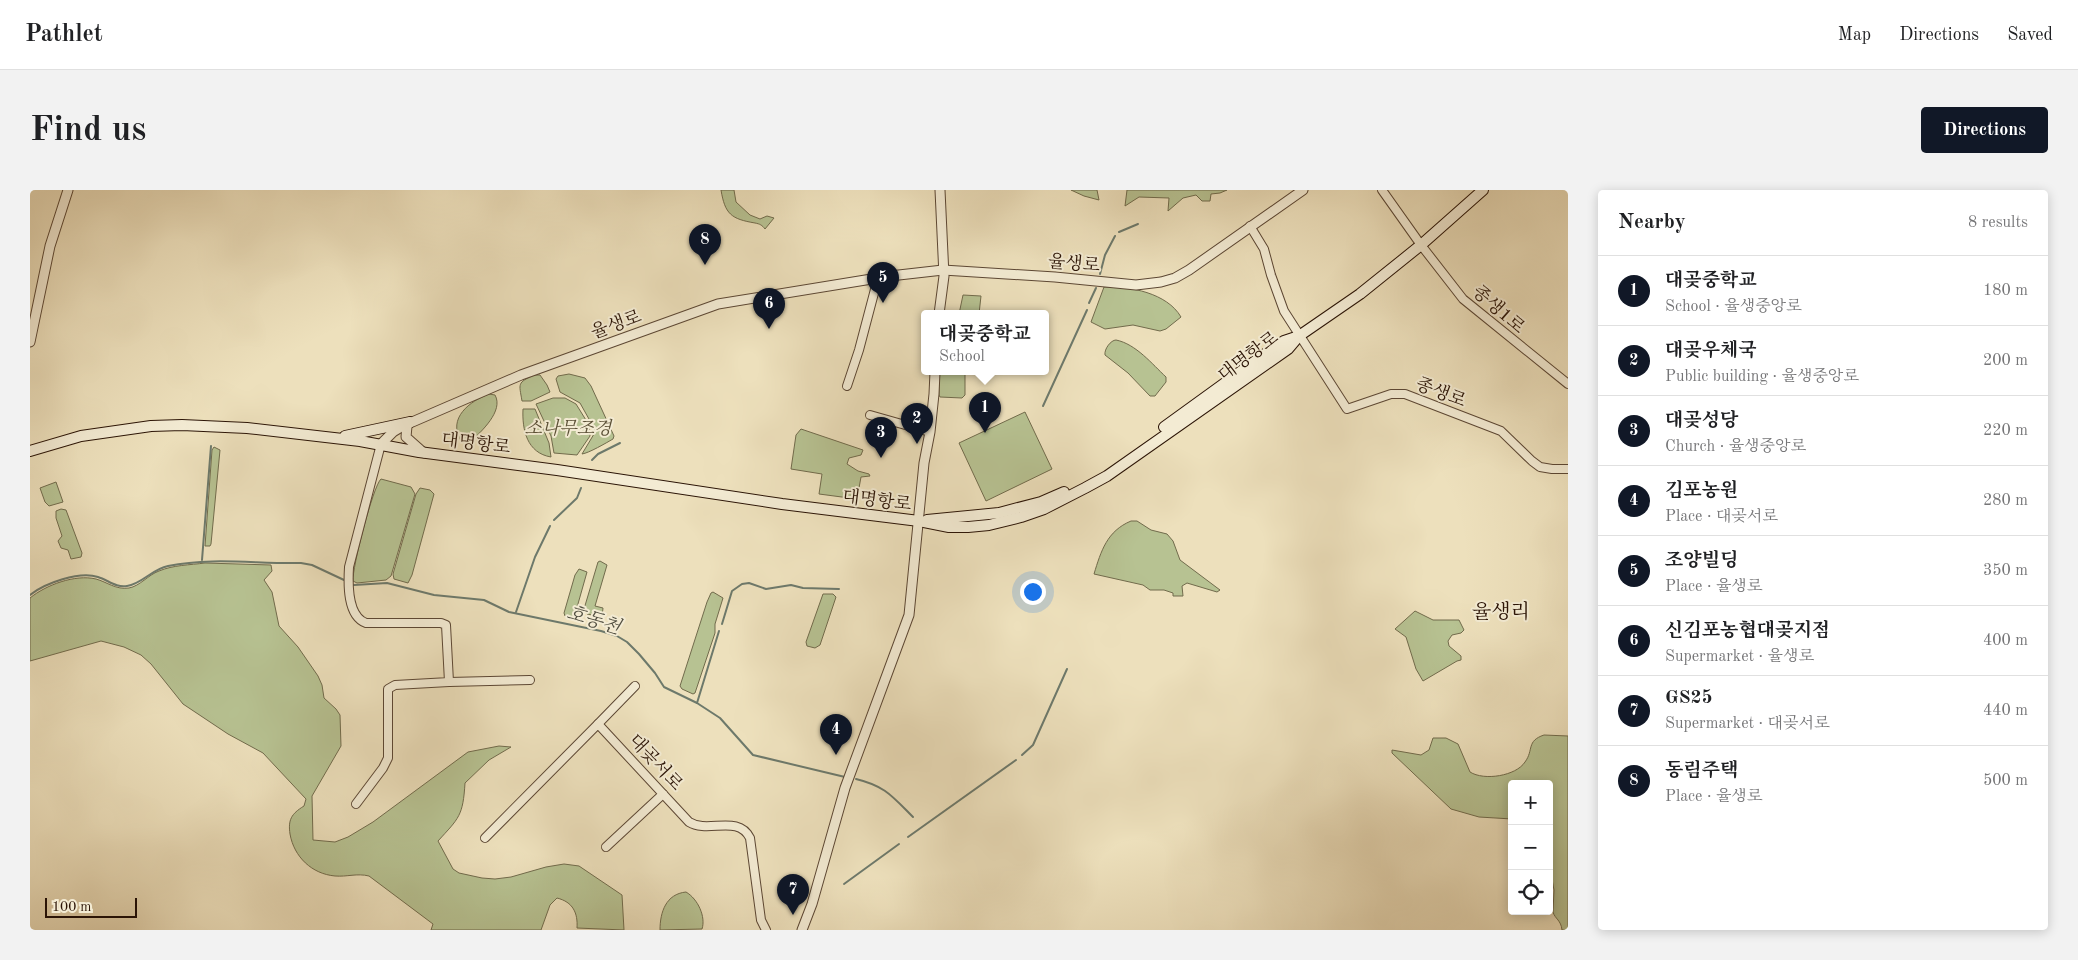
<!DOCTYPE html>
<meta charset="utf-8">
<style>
:root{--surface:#fff;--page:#f2f2f2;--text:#202124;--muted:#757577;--line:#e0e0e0;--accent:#111827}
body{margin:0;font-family:"Old Standard TT","Noto Serif KR",serif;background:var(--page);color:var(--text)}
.controls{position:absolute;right:15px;bottom:15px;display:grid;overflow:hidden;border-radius:5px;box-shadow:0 2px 12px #0003}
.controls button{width:45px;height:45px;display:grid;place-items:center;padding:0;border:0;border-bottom:1px solid var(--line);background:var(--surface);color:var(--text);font:25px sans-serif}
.scale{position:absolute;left:15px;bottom:12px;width:92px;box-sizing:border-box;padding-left:5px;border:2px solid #2b1406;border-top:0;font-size:14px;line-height:18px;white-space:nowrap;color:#2b1406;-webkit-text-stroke:4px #f3ebd3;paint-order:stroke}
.you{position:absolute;left:1002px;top:401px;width:18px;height:18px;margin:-12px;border:4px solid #fff;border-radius:50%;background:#1a73e8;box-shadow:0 0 0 8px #1a73e833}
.badge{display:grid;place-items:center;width:32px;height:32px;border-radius:50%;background:var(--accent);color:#fff;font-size:16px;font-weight:700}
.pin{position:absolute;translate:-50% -41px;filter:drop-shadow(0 1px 2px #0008)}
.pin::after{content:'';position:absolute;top:26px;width:18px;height:15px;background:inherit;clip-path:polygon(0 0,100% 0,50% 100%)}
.popup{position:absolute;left:891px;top:120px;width:128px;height:65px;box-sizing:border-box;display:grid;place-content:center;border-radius:5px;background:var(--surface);filter:drop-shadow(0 1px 4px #0005);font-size:16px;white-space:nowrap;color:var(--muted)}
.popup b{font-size:19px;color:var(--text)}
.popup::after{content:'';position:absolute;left:50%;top:100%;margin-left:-10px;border:10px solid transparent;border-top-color:var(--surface)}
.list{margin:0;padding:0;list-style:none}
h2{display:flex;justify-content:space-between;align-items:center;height:65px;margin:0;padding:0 20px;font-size:21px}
h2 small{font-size:16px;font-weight:400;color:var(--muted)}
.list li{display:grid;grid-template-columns:32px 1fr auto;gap:15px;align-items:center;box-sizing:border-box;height:70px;padding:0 20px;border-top:1px solid var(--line)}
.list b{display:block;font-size:19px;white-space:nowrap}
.list p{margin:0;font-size:16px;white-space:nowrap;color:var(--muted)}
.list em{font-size:16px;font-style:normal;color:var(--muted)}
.icon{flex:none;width:28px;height:28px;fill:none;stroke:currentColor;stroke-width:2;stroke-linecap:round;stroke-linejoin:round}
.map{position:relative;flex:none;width:1538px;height:740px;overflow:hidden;border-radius:5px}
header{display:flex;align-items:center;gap:30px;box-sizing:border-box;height:70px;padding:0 25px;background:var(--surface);border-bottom:1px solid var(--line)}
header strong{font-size:24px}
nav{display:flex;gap:28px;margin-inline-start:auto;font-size:18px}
.intro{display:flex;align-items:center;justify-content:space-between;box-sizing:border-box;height:120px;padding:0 30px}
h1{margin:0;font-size:35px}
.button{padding:12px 22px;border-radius:5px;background:var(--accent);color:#fff;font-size:18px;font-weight:700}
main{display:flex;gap:30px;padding:0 30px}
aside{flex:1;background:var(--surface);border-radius:5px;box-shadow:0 2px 12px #0003}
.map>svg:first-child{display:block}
.green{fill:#b7c292;stroke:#716b4c}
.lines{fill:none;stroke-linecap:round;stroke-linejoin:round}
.stream{stroke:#6d796b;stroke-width:2}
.minor-casing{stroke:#5c4734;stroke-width:10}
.tertiary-casing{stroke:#5c4734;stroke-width:11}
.secondary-casing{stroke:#2b1406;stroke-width:12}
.minor{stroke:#f3ebd3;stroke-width:8}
.tertiary{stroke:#f3ebd3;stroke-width:9}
.secondary{stroke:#f3ebd3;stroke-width:10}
.labels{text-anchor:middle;stroke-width:4;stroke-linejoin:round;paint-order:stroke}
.street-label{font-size:18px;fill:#2b1406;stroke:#f3ebd3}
.park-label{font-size:18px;font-style:italic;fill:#5c5137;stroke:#f3ebd3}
.water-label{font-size:19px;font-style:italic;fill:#524f41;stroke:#f3ebd3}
.quarter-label{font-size:20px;fill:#2b1406;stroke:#f3ebd3}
</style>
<header>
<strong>Pathlet</strong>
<nav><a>Map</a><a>Directions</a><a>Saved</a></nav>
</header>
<div class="intro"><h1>Find us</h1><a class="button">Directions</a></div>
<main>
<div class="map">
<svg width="1538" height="740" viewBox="0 0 1538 740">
<rect width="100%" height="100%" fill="#ede0bc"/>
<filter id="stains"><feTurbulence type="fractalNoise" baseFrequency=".004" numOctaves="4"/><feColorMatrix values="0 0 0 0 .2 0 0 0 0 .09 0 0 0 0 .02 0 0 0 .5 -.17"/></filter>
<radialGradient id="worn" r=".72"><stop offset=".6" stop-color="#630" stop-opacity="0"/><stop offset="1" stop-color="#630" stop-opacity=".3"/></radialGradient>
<g class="green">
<path d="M691,0H704L706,12L720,25L730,29L737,26L744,28L735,39C732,35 730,34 725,33C701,29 695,24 691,0Z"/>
<polygon points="1041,0 1067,0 1069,10 1054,6"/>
<polygon points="1097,0 1197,0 1190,3 1181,4 1180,11 1172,11 1166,5 1153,8 1138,21 1139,8 1109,7 1095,16"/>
<path d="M1074,97C1100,96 1137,103 1151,127L1136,139L1130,141L1103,135L1075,139L1061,132Z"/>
<polygon points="933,105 951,106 949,124 929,124"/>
<path d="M1086,150C1106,154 1122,174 1136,187V192L1125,206H1120L1098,183L1075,165C1074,159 1081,150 1086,150Z"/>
<polygon points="909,182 935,182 935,205 932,208 910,207 909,205"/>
<path d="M539,184L555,188L561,196L584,246L583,249C576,253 559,263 552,264L564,244V238L550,213L530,202L526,189L528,186Z"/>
<path d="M504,185H510L517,195L520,202L501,211H492C489,193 487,193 504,185Z"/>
<path d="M459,204L465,205C474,221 451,242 440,252L431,251C417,228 440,211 459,204Z"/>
<polygon points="523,208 535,208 546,214 559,235 560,246 547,265 524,263 521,246 506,214"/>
<path d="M493,219H505L519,253L521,267C497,263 492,240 493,219Z"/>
<polygon points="995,222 1022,279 956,311 929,253"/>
<polygon points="771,239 833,260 831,265 819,268 817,274 828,281 839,284 840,286 831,287 827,309 789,304 792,284 761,279 766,245"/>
<polygon points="184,257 190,260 181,354 180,356 175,356 182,260"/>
<path d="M351,289L381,297L385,304L361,386L356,390L327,393L323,391C322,378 343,296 351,289Z"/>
<polygon points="26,292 33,312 19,316 15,312 10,298"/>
<polygon points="390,298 400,300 404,304 382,385 378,393 364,389 363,384 386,304"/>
<polygon points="31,319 36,320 52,363 51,367 41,369 38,360 31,358 28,351 32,346 26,328 26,321"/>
<path d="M1101,331H1107L1121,340L1137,344L1143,351L1150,370L1190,400L1187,402L1157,393L1152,396L1153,406H1143V403L1134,400H1120L1113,395L1064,384C1071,361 1077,341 1101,331Z"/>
<polygon points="570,371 577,375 565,416 573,418 572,427 557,424 554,419 568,372"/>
<path d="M175,373L241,375L242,381L234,390L242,402L249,436L268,457L288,486L292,495L294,508L306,519L310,525L311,556L282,606L283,650L305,652L318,647L343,632L438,562L469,556L481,557L459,570L435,593C433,626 429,628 408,651L423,679L429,683L452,688L465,689L481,687L516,677L534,674L549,676L592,705L594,740L547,738C548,723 543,712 527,708L520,715L511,740H401L403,734L339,686C327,683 317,687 305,686C282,684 264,667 260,644C258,630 261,624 274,616L276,609L233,563L198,544L153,514L121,474L111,465L94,457L71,451L0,471V408C16,395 45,384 66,389C77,392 86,400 99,398C110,396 118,385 129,381C143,375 160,375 175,373Z"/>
<polygon points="549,379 557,382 544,428 535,426 534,423 545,385"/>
<polygon points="683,402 693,408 685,434 685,443 665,503 663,504 652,499 650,496 677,412 681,403"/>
<polygon points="793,404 803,404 806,407 790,455 785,458 777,456 776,452"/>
<polygon points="1385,421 1403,430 1429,430 1434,440 1431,443 1422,445 1418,451 1419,456 1431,466 1431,470 1427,471 1393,491 1386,479 1376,447 1365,439"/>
<path d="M1514,545L1538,546V740H1532C1531,730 1525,729 1523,722L1524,700L1519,673V594H1482V629L1449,627L1421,619L1362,563V560L1391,565L1399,560L1403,548H1416L1428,554L1440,582C1454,591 1486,586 1495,572C1504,560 1496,551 1514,545Z"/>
<path d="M656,702C668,709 676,727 672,739L630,740C630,722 636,704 656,702Z"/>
</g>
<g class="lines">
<g class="stream">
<polyline points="1089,42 1108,34"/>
<polyline points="1070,84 1075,65 1085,46"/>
<polyline points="1059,113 1066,98"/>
<polyline points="1013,216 1057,120"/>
<polyline points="562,270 568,264 590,253"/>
<polyline points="524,330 547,308 551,298"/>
<polyline points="172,370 181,256"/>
<polyline points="324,395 357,393 404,405 454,410 479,422 571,441 587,446 597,452 609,464 625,483 634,497 667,513 690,528 723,565 815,587"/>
<path d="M0,405C15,393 49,381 68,387C78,390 86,398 97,396C112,394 122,379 138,376C183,367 226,374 271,373L282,375L314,390"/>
<polyline points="486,422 505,367 520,336"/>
<polyline points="692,434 702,401 712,394 719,393 736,399 761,395 773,398 809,399"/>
<polyline points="667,513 689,441"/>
<polyline points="992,565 1003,555 1037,479"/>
<path d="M826,589C855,596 862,606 883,627"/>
<polyline points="878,647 986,570"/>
<polyline points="814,694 869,654"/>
</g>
<g class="minor-casing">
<g id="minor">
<polyline points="1352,0 1391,55 1433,109 1538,194"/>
<polyline points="1220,36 1234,59 1241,85 1254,121 1317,219 1361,204 1375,204 1471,241 1502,271 1510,277 1522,279 1538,279"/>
<polyline points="817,196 829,160 848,88"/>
<polyline points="840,225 900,242"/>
<polyline points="419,492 500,490"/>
<polyline points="568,534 605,496"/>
<path d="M326,614L353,578L358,568V499L365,495L419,492L416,435L411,433H336C317,426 318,394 319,377L351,254"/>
<path d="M455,648L568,534L659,632C678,644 708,624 720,648L731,730L736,740"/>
<polyline points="576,657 633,604"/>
</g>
</g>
<g class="tertiary-casing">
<g id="tertiary">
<polyline points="909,124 914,86 910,0"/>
<polyline points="0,152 20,56 38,0"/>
<polyline points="380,232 377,236 376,247 394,263"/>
<polyline points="351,254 363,242 373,236 491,185 688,114 860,86 913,80 1025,87 1106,95 1131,92 1145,88 1159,80 1273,0"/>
<polyline points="772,740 782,714 815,598 879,425 894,273 900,242 904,204 905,182"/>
</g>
</g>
<g class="secondary-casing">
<g id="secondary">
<polyline points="1134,237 1239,161 1254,151 1269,146 1330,104 1391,55 1453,0"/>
<polyline points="315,246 380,232"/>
<polyline points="0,261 51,246 121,236 152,235 217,238 330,251 389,262 527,280 752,314 889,331 919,337 938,337 959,335 991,327 1014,319 1055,298 1077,286 1258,159 1269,146"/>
<polyline points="897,330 969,323 1011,312 1034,302"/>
</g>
</g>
<use href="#minor" class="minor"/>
<use href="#tertiary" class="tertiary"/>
<use href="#secondary" class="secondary"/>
</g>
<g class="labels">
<g class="street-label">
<text transform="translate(1044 73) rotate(5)" y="6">율생로</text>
<text transform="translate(1469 119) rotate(41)" y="6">종생1로</text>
<text transform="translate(586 134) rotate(-20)" y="6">율생로</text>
<text transform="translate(1218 166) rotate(-37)" y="6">대명항로</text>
<text transform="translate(1411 202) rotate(21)" y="6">종생로</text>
<text transform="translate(446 253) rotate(7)" y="6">대명항로</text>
<text transform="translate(847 310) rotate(7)" y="6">대명항로</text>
<text transform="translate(626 572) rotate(47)" y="6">대곶서로</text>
</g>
<g class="park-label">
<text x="538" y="244">소나무조경</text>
</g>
<g class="water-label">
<text transform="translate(564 429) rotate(17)" y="7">호동천</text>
</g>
<g class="quarter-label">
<text x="1471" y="428">율생리</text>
</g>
</g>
<rect width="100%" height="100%" filter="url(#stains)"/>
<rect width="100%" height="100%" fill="url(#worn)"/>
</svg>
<div class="controls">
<button>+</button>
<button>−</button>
<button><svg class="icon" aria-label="locate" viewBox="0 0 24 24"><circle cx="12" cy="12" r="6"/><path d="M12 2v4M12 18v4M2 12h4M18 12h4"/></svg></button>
</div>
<div class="scale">100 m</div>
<div class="you"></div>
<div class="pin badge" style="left:955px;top:243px">1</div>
<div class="popup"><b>대곶중학교</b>School</div>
<div class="pin badge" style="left:887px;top:254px">2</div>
<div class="pin badge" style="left:851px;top:268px">3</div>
<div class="pin badge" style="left:806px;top:565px">4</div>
<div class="pin badge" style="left:853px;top:113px">5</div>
<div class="pin badge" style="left:739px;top:139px">6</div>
<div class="pin badge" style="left:763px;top:725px">7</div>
<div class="pin badge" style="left:675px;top:75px">8</div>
</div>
<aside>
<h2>Nearby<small>8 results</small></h2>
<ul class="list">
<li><span class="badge">1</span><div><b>대곶중학교</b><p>School · 율생중앙로</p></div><em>180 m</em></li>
<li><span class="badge">2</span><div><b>대곶우체국</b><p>Public building · 율생중앙로</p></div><em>200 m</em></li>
<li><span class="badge">3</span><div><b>대곶성당</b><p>Church · 율생중앙로</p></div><em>220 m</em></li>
<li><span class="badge">4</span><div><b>김포농원</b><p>Place · 대곶서로</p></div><em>280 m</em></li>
<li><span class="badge">5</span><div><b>조양빌딩</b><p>Place · 율생로</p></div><em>350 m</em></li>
<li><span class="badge">6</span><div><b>신김포농협대곶지점</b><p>Supermarket · 율생로</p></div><em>400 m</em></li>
<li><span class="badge">7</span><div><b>GS25</b><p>Supermarket · 대곶서로</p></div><em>440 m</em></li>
<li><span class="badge">8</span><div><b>동림주택</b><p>Place · 율생로</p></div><em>500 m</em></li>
</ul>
</aside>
</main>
